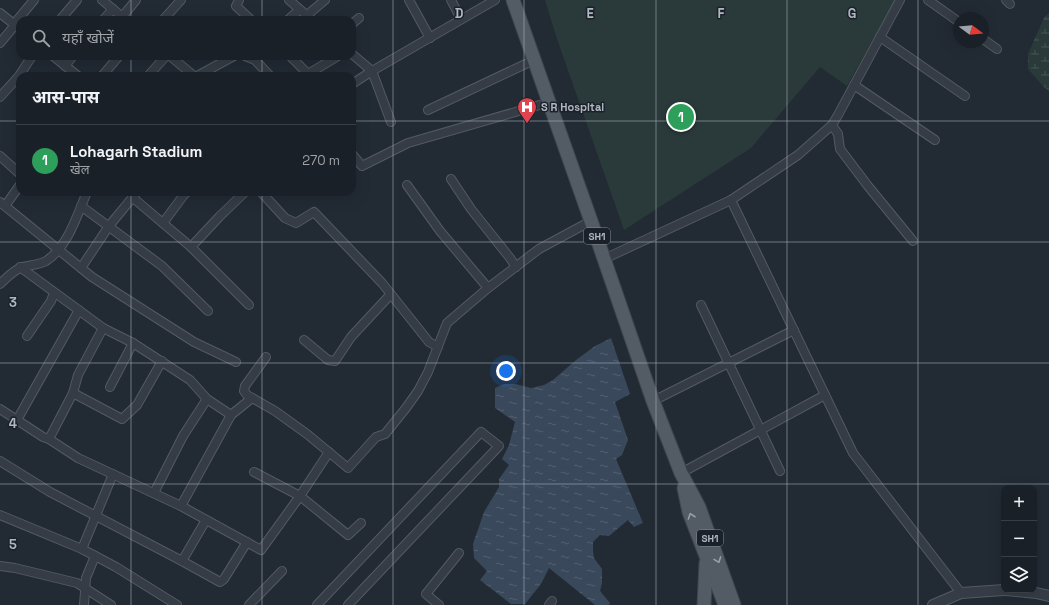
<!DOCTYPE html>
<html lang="hi">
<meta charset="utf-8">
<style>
:root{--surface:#1a2027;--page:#272d33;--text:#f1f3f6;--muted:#9fa3a7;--line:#383e44;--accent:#1a73e8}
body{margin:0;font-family:"Space Grotesk","Noto Sans Devanagari",sans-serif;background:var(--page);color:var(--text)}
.controls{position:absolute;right:12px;bottom:12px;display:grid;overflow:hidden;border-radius:8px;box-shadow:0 4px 16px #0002}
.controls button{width:36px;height:36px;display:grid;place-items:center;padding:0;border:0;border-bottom:1px solid var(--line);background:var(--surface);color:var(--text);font:20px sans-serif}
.compass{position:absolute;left:953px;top:12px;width:36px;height:36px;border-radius:50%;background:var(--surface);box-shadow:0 4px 16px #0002;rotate:106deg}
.you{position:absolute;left:506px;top:371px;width:14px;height:14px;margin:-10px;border:3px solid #fff;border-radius:50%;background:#1a73e8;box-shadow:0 0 0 6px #1a73e833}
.badge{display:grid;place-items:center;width:26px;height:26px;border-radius:50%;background:var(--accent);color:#fff;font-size:13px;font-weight:700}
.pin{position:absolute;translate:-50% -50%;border:2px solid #fff;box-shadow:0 1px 4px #0006}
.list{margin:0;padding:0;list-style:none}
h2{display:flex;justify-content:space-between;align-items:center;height:52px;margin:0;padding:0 16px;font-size:17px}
h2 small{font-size:13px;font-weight:400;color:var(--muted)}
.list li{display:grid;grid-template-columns:26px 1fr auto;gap:12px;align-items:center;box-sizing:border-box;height:72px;padding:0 16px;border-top:1px solid var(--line)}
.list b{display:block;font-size:15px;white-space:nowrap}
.list p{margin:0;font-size:13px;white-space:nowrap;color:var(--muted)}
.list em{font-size:13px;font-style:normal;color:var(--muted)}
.icon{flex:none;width:22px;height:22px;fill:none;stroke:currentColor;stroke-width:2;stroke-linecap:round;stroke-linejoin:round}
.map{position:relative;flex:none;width:1049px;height:605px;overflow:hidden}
.search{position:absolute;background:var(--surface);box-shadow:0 4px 16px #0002;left:16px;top:16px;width:340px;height:44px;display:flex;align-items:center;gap:10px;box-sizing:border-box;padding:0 14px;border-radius:12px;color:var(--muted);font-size:15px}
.panel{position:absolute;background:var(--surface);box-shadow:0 4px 16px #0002;left:16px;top:72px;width:340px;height:124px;border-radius:12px}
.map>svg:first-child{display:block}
.wetland{fill:url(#wetland-marsh)}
.garden{fill:#2a3a3a}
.water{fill:url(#water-ripples)}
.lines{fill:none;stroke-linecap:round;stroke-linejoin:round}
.minor-casing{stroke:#535a62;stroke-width:10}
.tertiary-casing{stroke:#535a62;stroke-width:12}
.primary-casing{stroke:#3f454e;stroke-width:15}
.minor{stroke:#353c45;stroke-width:8}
.tertiary{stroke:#353c45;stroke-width:10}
.primary{stroke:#535b64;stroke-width:13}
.oneway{stroke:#99a0aa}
.grid{fill:none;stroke:#b0b7c1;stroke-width:1;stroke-opacity:0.55}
.labels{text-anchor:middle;stroke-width:3;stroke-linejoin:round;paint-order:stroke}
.shield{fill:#1b2129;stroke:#838a93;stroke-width:1}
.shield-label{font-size:10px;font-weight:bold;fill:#b0b7c1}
.poi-label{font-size:11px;font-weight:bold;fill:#b0b7c1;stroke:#1b2129;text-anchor:start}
.grid-label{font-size:13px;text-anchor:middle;font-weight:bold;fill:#b0b7c1;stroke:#1b2129;stroke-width:3;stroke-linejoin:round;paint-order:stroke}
</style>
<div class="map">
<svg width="1049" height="605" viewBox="0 0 1049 605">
<defs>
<pattern id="wetland-marsh" width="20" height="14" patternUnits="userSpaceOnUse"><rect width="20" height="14" fill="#2a3a3a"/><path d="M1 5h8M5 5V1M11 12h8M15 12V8" fill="none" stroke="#465455"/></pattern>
<pattern id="water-ripples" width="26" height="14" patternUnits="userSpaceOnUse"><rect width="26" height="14" fill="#39485b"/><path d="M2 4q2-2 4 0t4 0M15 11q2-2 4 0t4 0" fill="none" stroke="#536071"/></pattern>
</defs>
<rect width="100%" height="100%" fill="#222a34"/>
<polygon class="wetland" points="1049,13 1049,91 1044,87 1028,69 1028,54 1044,18"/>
<polygon class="garden" points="545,0 895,0 847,86 820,67 751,148 624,230 556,36"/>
<polygon class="water" points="611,338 630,394 615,402 628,440 622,455 616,459 643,523 634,527 628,520 609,536 600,535 593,542 593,551 594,558 602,569 602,583 600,591 610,603 609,605 595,605 549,568 541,584 525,604 511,604 480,580 487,571 474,558 473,544 484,512 499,487 499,479 509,465 502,459 509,445 515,422 495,408 495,388 504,384 515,384 531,388 544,385 553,380 576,360 595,346"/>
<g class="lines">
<g class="minor-casing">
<g id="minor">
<polyline points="102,0 126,20"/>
<polyline points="239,0 236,6 251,20"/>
<polyline points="289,0 312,20"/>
<polyline points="409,0 430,38"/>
<polyline points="451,0 461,19"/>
<polyline points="928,0 959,22"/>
<polyline points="1006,0 1010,4"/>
<polyline points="0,13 20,29"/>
<polyline points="306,16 325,0"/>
<polyline points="122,17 136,0"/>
<polyline points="60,20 77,0"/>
<polyline points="103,20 113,9"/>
<polyline points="163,20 181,0"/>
<polyline points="288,20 299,10"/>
<polyline points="14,24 34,0"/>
<polyline points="352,24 359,18"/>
<polyline points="880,37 965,96"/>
<polyline points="983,39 997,49"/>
<polyline points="0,43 15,25"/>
<polyline points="352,54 372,71 391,122"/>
<polyline points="53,56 78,76"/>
<polyline points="170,56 194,76"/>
<polyline points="245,56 255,60 270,76"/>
<polyline points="290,56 308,74 338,56"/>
<polyline points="65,66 73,56"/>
<polyline points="102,76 119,56"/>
<polyline points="148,76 166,56"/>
<polyline points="197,76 234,56"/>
<polyline points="352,84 372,71 495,0"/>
<polyline points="854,85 935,140"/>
<polyline points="0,97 19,76 32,56"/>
<polyline points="428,110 534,60"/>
<polyline points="832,125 838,134 840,149 868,186 913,241"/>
<polyline points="352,154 362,166 408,143 550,102"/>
<polyline points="0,156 20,174"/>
<polyline points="451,179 471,209 510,258 516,267"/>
<polyline points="407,185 440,231 488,288"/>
<polyline points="261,192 285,218 296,223 314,212 382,283 429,342 438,347"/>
<polyline points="132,197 191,247 249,305"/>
<polyline points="731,200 853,453 961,593"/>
<polyline points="0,202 92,277 194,342 236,362"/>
<polyline points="5,206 20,185"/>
<polyline points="81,206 162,266 208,311"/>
<polyline points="163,223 183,196 187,192"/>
<polyline points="191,247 220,216 245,192"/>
<polyline points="604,259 731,200 798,155 832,125 838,115 900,0"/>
<polyline points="20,267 103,328 133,343 190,380 207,399 231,415"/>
<polyline points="81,268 109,226 137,192"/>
<path d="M0,284C6,278 14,270 22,267C29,265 39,265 46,261C68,247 77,215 87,192"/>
<polyline points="701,305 780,471"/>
<polyline points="79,310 17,420 43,437 49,439 78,458 181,506"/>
<polyline points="27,336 51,301 54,293"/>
<polyline points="304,340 328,360 335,361 351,337 390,295"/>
<polyline points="266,357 245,386 244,391 247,395 275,411 307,434 348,468 376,437 385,434 406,408 418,391 428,372 447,323 488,288 539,249 591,221"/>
<polyline points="110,387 133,343"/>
<polyline points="73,393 122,419 137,405 162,361"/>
<polyline points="252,398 231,415 181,506 261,550 300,496 329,452"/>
<polyline points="653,401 794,330"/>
<polyline points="0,409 17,420"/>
<polyline points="49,439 73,393 78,375 103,328"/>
<polyline points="0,461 50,492 182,561 220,582 224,579 247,542"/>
<polyline points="254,472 300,496 348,535 361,523"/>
<polyline points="681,473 825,395"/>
<polyline points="154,493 183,436 207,399"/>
<polyline points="0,515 82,549 116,567 177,605"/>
<polyline points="82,549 113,474"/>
<polyline points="182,561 206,520"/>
<polyline points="0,566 15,568 77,583 111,605"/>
<polyline points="84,605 86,578 95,556"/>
<polyline points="249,605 282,571"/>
<polyline points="317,605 481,432 499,446 348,605"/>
<polyline points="439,605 426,594 459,553"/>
<polyline points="549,605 552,601"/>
</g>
</g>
<g class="tertiary-casing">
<g id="tertiary">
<polyline points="1006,590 1036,593 1049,596"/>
<polyline points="933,605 961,593 1004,590"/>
</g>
</g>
<g class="primary-casing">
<g id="primary">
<polyline points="513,0 591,221 653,401 681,473 699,507 734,605"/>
<polyline points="684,488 689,512 725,605"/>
<polyline points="704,605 706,563"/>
</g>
</g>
<use href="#minor" class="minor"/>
<use href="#tertiary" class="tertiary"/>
<use href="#primary" class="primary"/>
</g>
<defs><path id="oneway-chevron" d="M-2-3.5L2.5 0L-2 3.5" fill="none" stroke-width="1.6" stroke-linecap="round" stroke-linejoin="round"/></defs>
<g class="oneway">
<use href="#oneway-chevron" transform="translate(691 516) rotate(-109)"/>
<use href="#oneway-chevron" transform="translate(718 560) rotate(70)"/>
</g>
<path class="grid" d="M131,0V20M262,0V20M393,0V605M524,0V605M656,0V605M787,0V605M918,0V605M131,56V76M262,56V76M0,121H20M352,121H1049M131,192V605M262,192V605M0,242H1049M0,363H1049M0,484H1049"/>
<defs>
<g id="hospital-pin" transform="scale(1)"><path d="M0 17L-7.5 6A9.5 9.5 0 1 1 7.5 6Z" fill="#e0444e" stroke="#1b2129"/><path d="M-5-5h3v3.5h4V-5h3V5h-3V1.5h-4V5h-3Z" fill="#fff"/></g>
</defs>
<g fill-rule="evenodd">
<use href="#hospital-pin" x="527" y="107"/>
</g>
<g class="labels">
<g class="shield">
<rect x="584" y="228" width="26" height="16" rx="3"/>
<rect x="697" y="530" width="26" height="16" rx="3"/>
</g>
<g class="shield-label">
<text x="597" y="240">SH1</text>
<text x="710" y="542">SH1</text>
</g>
<g class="poi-label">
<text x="541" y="111">S R Hospital</text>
</g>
</g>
<g class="grid-label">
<text x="459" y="18">D</text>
<text x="590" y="18">E</text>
<text x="721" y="18">F</text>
<text x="852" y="18">G</text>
<text x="13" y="307">3</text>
<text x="13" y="428">4</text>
<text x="13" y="549">5</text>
</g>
</svg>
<div class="controls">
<button>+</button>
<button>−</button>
<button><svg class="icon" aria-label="layers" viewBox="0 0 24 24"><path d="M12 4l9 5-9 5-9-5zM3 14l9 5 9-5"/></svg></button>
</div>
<svg class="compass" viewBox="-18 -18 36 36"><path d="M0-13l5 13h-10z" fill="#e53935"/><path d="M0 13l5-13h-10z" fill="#9fa3a7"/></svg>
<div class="you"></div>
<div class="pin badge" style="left:681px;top:117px;background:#2e9e5b">1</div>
<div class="search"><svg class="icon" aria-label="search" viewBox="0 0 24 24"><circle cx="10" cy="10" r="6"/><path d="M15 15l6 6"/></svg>यहाँ खोजें</div>
<section class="panel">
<h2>आस-पास<small></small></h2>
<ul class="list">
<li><span class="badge" style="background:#2e9e5b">1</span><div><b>Lohagarh Stadium</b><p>खेल</p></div><em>270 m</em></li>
</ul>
</section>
</div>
